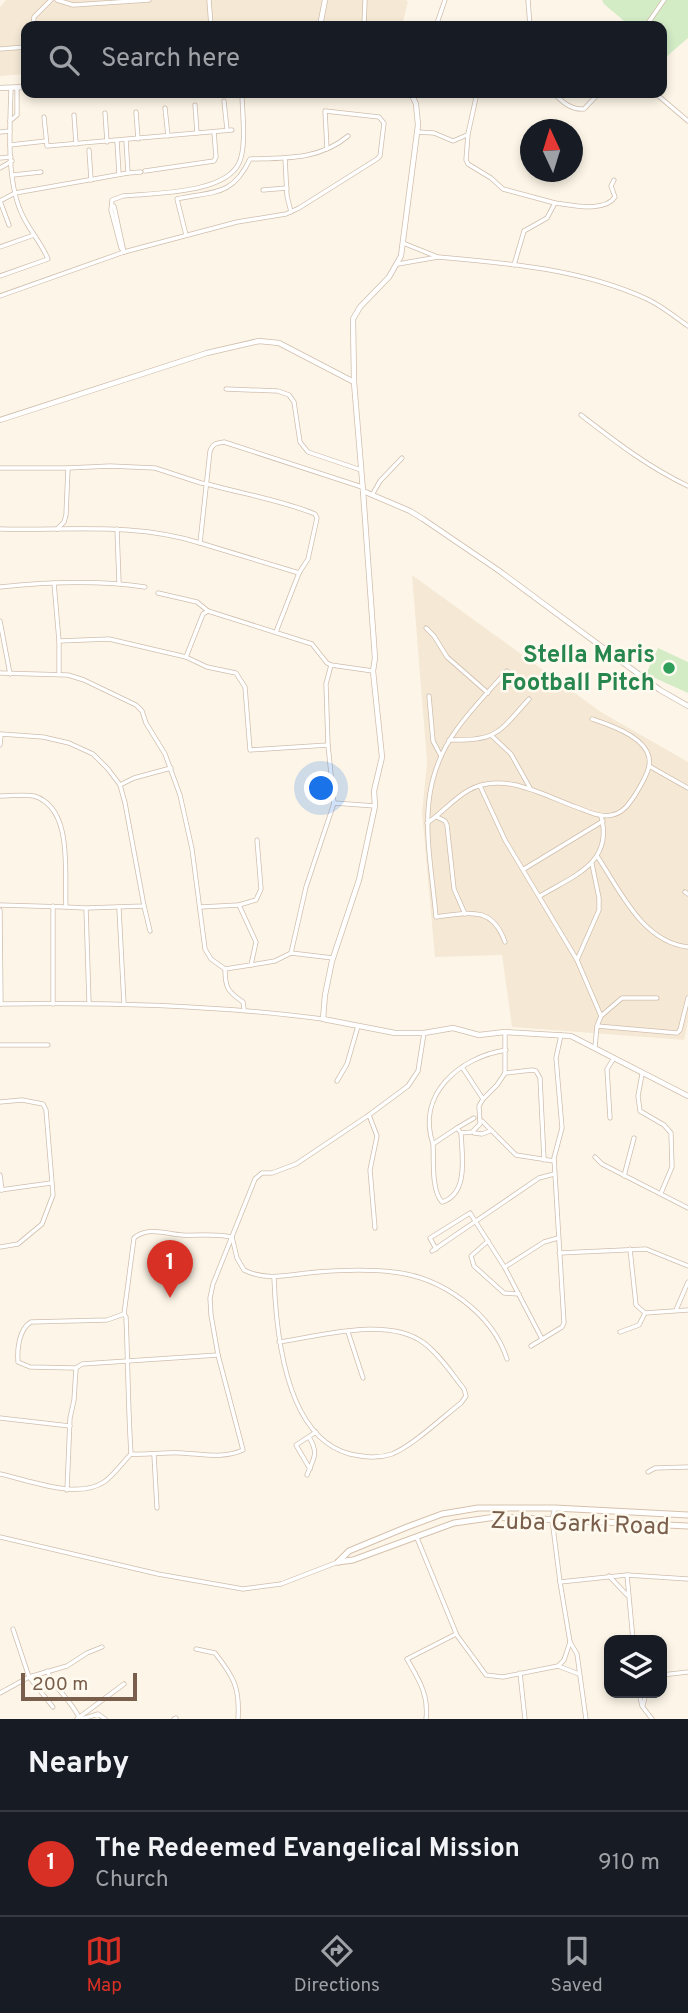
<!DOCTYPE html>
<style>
:root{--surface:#171b24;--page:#242831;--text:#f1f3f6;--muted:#9ea1a6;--line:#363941;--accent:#d93025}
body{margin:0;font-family:Overpass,sans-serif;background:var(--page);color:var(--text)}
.controls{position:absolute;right:21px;bottom:21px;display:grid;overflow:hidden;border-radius:14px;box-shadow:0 4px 10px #0003}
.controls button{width:63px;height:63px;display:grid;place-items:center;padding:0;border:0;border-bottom:2px solid var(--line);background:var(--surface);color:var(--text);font:35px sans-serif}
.compass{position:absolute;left:520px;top:119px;width:63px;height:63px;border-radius:50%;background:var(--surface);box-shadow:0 4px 10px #0003;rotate:356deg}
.scale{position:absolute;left:21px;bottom:18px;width:116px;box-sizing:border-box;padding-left:7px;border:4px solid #795e4b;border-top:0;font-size:19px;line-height:24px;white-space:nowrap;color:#795e4b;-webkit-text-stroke:5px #fffaef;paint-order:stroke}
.you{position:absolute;left:322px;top:789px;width:24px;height:24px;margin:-18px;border:5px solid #fff;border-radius:50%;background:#1a73e8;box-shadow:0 0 0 10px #1a73e833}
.badge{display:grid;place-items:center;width:46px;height:46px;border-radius:50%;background:var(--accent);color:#fff;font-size:23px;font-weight:700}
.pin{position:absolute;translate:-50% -58px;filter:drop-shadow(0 2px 4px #0008)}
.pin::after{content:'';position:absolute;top:37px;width:24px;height:21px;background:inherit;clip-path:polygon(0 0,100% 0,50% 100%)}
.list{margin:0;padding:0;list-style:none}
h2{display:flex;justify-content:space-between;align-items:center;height:91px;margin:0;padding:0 28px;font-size:30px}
h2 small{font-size:23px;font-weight:400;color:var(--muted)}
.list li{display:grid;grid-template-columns:46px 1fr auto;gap:21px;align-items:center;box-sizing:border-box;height:105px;padding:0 28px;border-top:2px solid var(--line)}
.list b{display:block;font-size:26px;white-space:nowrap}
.list p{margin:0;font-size:23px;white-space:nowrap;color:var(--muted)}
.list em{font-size:23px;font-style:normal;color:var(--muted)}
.icon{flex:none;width:38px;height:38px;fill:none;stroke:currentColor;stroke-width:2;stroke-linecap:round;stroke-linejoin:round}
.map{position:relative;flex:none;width:688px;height:1719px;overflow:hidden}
.search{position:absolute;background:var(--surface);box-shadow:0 4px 10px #0003;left:21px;right:21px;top:21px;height:77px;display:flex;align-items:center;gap:18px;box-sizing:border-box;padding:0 24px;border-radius:14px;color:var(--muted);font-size:26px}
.sheet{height:196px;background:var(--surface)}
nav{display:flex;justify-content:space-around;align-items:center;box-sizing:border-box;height:98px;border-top:2px solid var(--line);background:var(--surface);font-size:19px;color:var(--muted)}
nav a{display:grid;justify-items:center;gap:4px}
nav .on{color:var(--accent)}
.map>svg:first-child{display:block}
.residential{fill:#f5e9d6}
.green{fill:#d3ecc6}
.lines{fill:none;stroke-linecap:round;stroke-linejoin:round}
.minor-casing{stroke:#d0bead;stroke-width:5}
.tertiary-casing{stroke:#d0bead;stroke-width:6}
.secondary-casing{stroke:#d6c1ad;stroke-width:7}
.minor{stroke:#fff;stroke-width:3.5}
.tertiary{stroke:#fff;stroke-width:4.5}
.secondary{stroke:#fff;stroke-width:5}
.leisure-dot{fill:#2e9e5b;stroke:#fffaef;stroke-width:2.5}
.labels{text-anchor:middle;stroke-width:5;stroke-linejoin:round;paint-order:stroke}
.leisure-label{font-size:24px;font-weight:bold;fill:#27864d;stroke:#fffaef;text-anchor:end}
.street-label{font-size:24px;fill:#795e4b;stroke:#fffaef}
</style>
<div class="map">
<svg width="688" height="1719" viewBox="0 0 688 1719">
<rect width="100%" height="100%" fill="#fdf6e8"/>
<g class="residential">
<polygon points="6,0 406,0 408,2 402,26 26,26 26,74 0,76 0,7"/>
<polygon points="412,575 601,712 688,762 688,1021 684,1040 512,1027 502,955 435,957 422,813 427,762"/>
</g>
<g class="green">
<polygon points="602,0 688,0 688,38 666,57 662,54 662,26 630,26 604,4"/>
<polygon points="658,648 688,662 688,693 646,674"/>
</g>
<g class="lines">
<g class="minor-casing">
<g id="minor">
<polyline points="57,0 73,5 149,0"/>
<polyline points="209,0 211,26"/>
<polyline points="528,0 530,26"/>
<polyline points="33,26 34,17 51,0"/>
<polyline points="364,26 365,0"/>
<polyline points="436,26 445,0"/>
<polyline points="646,26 664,0"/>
<polyline points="0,49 26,47"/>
<polyline points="477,93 468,134 466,160 468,164 491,178 503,189 555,203 547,218 524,231 514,265"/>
<path d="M554,93C562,102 571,110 584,109L599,93"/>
<polyline points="655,93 688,121"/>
<polyline points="224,101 227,130"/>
<polyline points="195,105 197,133"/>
<polyline points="165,108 168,136"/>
<polyline points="136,112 138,139"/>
<polyline points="105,113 107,142"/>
<polyline points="74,115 76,144"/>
<polyline points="44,117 47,146 232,130"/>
<polyline points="10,121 17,115 17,88"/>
<polyline points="0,132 10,131"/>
<polyline points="417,132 434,133 453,141 467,135"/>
<polyline points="117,141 119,174"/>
<polyline points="10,145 46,141"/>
<polyline points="89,150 91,180"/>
<polyline points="0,158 11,157"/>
<polyline points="285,158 287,196 291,212"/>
<polyline points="0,168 12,161"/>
<polyline points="145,171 214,161 216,157 214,132"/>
<polyline points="128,173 141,172"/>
<polyline points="13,175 41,172"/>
<polyline points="263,190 287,188"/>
<polyline points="0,201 15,193 128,173 126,140"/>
<polyline points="0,201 9,225"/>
<path d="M555,203C572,205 604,213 615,197L611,186L614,180"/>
<polyline points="114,206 124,252"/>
<path d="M186,235L177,199C211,191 232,198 250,159C284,158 320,160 348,136"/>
<polyline points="0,247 34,235"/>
<path d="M124,252L121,248L111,210L112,200L123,196C153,193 225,194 239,163C247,146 242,112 242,93"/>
<path d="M438,257C508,263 582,269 647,299C662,306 675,317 688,326"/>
<polyline points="398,264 438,257 403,243"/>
<path d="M0,276L48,259C41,242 28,229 21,212C6,178 10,125 11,88"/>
<polyline points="0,296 124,252 237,222 286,214 299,208 377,159 380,156 384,123 379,117 325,111 327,149"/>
<polyline points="226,389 278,391 289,395 294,402 300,442 308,452 361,470"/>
<path d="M581,415C616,442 648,467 688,486"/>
<polyline points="0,468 68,468"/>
<polyline points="372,495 380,481 402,458"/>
<path d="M0,529C68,531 134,522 200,543"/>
<path d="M57,529L64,522L66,515L68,468L110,466L155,468L201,483L207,484C243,494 281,500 315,514L317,518L308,559L299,573L200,543L210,451C213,443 217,443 224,442L362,487"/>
<polyline points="117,529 119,583"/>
<polyline points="54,583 59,641 59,674"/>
<path d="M0,587C48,582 97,580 145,587"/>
<polyline points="158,593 197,602 208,611 312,644 327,663 331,665 373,671"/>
<polyline points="0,621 10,674"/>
<polyline points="426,628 434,636 447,657 488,693"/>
<polyline points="276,632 299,573"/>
<polyline points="59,641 109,639 186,657 207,667 236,673 245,687 250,750 328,745 334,803"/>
<polyline points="186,657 203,614 208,611"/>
<path d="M0,673L68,675L84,680L136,705L142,711L146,723L165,754L180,795L192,849L205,949L211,959L225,969C225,988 228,992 243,1002L244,1009"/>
<polyline points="429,696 433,741 441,756"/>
<polyline points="1,734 43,737 69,743 93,754 108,769 120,785 125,803 144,906 86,908 89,1003"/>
<polyline points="492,736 511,754 530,788"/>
<path d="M449,740C498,741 498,733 529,699"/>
<polyline points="0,745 1,735"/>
<polyline points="328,745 326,684 331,665"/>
<polyline points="649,766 688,788"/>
<polyline points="120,785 134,778 171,768"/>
<polyline points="480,786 505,840 577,960 601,1016 597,1026 595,1047"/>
<path d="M0,796C11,796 23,794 34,796C74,808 64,874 66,907L0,905"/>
<polyline points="437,817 445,821 447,825 454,889 465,914"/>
<path d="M427,823C442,813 453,799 469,790C503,771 543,795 576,807C587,811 600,818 612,815C623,813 629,804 635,795C640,787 647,776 649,766C654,739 610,725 592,719"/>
<path d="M597,856C620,890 642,942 688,947"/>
<polyline points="524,869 603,821"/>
<polyline points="685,892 688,894"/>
<path d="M540,896C573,876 614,863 601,816"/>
<polyline points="239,905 256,900 261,889 257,840"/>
<polyline points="53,906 53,1004"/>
<polyline points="144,906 150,931"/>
<polyline points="66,907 85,908"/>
<polyline points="200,907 239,905 256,942 251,965 225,969"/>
<polyline points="119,909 124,1004"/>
<polyline points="0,910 1,1004"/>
<path d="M505,942C492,905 469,913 436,917C430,848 413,789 457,729C472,708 490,690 507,671"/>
<polyline points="291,953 306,887 334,803 375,806"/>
<polyline points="577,960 599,910 599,898 592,864"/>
<polyline points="251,965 275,961 291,953 333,958"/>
<path d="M0,1004C108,1002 215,1005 323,1019"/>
<polyline points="601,1016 622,998 657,998"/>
<polyline points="597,1026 677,1033 680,1030 688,998"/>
<polyline points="0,1045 48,1045"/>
<polyline points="462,1067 483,1099"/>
<polyline points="505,1073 532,1070 536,1071 540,1078 544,1160"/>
<polyline points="642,1074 638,1096 640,1111 664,1125 671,1133 672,1167 661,1193"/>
<polyline points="337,1081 347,1064 358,1026"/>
<polyline points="0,1102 22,1100 43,1104 46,1110 53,1195 42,1224 18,1244 0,1247"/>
<polyline points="369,1115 377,1136 370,1170 375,1228"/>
<polyline points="610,1118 607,1069 614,1058"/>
<polyline points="482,1121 516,1155 554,1161"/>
<polyline points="457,1128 474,1118"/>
<path d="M461,1133C462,1155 469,1194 442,1202C431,1190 434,1160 433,1144L457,1128L461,1133L472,1132L480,1124L479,1106L483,1099L497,1085L505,1073V1032"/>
<polyline points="474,1133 482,1134 490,1131"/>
<path d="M433,1144C416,1094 460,1057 506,1050"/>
<polyline points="595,1157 602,1164 688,1208"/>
<polyline points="0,1175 2,1190"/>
<polyline points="624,1176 634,1138"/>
<polyline points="0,1190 51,1183"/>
<polyline points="488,1241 471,1256 474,1266 504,1293 519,1294"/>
<polyline points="436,1249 430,1238 470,1213 505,1268 542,1339"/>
<polyline points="630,1249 636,1305 645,1313 688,1310"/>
<polyline points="432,1251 539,1178 554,1174"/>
<polyline points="559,1253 646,1249 688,1266"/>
<polyline points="505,1267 544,1242 558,1238"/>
<path d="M274,1278C276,1331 285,1437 350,1454C365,1457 377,1459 392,1454C412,1446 443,1417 461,1403L466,1396L464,1389C452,1374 440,1355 424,1343C388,1316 321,1336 279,1342"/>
<polyline points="676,1310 688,1282"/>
<polyline points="348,1332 363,1378"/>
<polyline points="620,1332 639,1325 645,1313"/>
<polyline points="531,1346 562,1327 564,1323 554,1158 562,1128 556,1058 561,1035"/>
<path d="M76,1368L30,1367L18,1362C17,1349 19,1329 31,1322L107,1320L124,1314"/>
<polyline points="0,1418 70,1426"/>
<path d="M131,1454C128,1408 128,1363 126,1317L124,1314L134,1238C148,1226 166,1234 182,1235C199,1236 214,1233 232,1237L237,1258L244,1270C267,1282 292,1274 318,1272C342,1270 369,1269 393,1272C442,1277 492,1313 507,1359"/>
<polyline points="154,1455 157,1508"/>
<polyline points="310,1469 296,1445 316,1432"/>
<polyline points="648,1472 655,1468 688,1467"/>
<path d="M0,1474C29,1480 77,1500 104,1482C114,1475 122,1463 131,1454C148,1455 164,1452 182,1453C202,1454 223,1459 243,1450L218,1355L211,1315L210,1298L213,1284L255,1179L262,1173H272L296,1164L369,1115L408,1086L418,1071L424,1033"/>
<path d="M307,1475C314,1457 319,1454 309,1437"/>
<polyline points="67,1490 70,1418 74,1400 76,1368 82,1364 218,1355"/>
<polyline points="555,1508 552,1519 560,1582"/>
<polyline points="0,1537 158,1574 243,1589 281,1584 338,1562"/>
<polyline points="417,1538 456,1633"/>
<polyline points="627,1575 633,1640"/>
<polyline points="609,1576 627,1595"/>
<polyline points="13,1629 29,1677 53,1707"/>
<path d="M196,1649L215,1653C234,1677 240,1688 238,1719"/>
<polyline points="558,1666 564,1660 570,1642"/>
<path d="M47,1671C55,1689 70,1699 79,1717"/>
<polyline points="520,1673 525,1719"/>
<polyline points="662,1675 688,1672"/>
<polyline points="0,1693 29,1677 67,1666 87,1653 102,1647"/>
<polyline points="639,1693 642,1706 652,1719"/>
<polyline points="643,1705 646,1693"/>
<polyline points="77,1719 124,1684"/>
<polyline points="82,1719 98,1714 105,1719"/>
<polyline points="174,1719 176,1718"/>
<path d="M426,1719C429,1695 419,1680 407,1659L456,1634L486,1675L503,1677L558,1666L579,1674"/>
<polyline points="586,1719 577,1654 570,1642 560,1582 627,1575 688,1579"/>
</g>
</g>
<g class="tertiary-casing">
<g id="tertiary">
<polyline points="320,26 325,0"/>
<polyline points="0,88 26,87"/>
<polyline points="411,93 416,104 418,125 401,256 389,277 360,307 353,319 354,382 363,491 410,511 423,519 498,570 660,690 688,706"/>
<polyline points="0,420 207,353 259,341 279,343 354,382"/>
<polyline points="363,491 375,658 373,671 382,757 374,791 375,806 359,880 332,961 325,995 323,1019 395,1033 424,1033 453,1028 479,1035 505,1032 571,1036 688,1096"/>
</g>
</g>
<g class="secondary-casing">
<g id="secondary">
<polyline points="338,1562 349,1551 407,1527 442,1514 478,1508 555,1508 688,1515"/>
<polyline points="338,1562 353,1560 454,1523 496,1517 688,1526"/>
</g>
</g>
<use href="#minor" class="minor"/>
<use href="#tertiary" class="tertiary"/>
<use href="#secondary" class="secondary"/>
</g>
<circle class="leisure-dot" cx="669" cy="668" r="7"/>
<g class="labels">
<g class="leisure-label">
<text x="655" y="662">Stella Maris<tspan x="655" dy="28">Football Pitch</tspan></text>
</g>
<g class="street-label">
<text transform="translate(580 1523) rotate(2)" y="8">Zuba Garki Road</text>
</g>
</g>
</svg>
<div class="controls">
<button><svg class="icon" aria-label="layers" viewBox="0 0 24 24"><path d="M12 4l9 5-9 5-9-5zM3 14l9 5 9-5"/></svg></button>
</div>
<svg class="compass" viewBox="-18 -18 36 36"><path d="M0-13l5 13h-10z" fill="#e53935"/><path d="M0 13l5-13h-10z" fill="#9ea1a6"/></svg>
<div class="scale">200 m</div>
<div class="you"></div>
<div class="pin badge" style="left:170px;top:1298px">1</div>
<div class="search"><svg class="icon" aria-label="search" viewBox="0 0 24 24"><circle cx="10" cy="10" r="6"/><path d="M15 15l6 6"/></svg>Search here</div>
</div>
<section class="sheet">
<h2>Nearby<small></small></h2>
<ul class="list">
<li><span class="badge">1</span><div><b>The Redeemed Evangelical Mission</b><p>Church</p></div><em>910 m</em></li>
</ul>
</section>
<nav>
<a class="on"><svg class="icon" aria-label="map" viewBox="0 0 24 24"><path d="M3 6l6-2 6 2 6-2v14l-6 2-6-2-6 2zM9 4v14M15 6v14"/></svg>Map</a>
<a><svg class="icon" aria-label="directions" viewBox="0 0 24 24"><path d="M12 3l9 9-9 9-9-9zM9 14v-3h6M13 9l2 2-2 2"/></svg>Directions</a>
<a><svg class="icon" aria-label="saved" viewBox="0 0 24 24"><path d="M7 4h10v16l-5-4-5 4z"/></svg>Saved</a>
</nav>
